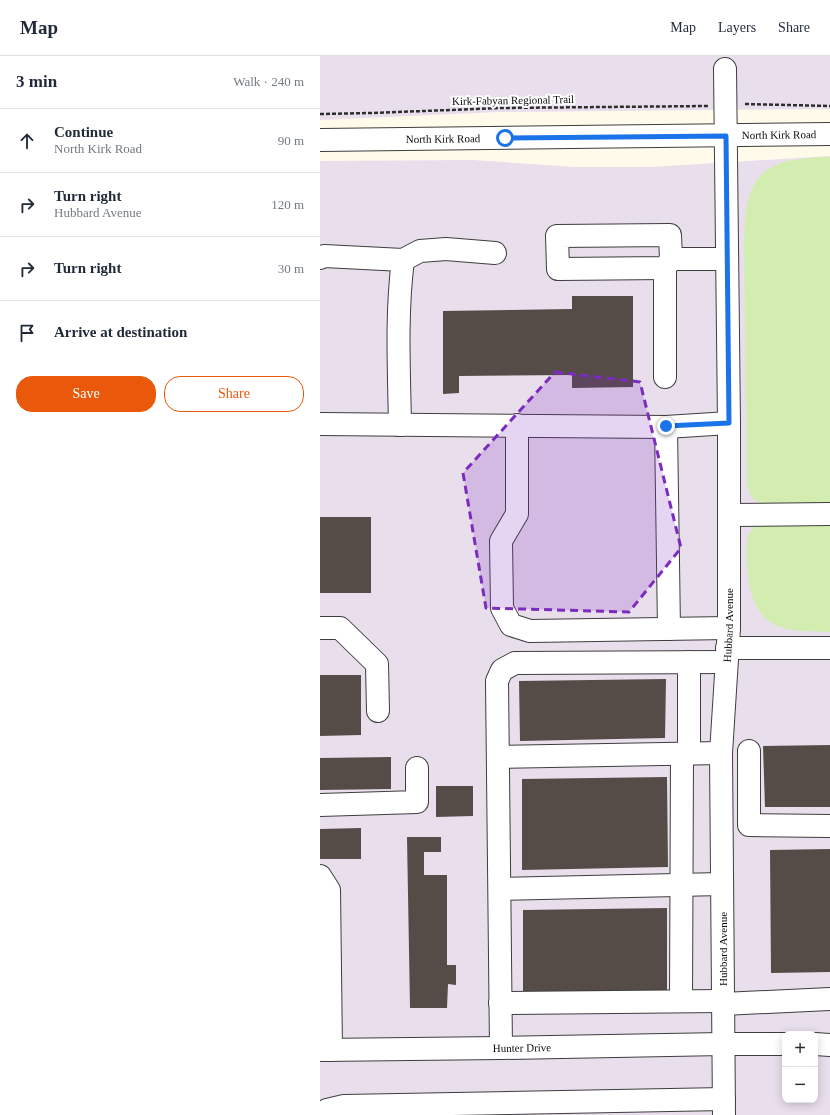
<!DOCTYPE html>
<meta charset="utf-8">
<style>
:root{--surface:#fff;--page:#f6f6f7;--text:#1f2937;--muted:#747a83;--line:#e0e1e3;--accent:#ea580c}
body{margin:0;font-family:Georgia,serif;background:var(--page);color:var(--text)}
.controls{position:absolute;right:12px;bottom:12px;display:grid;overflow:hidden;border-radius:8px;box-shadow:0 2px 10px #0003}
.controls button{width:36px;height:36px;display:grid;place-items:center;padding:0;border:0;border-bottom:1px solid var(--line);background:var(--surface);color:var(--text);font:20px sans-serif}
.stop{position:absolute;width:12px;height:12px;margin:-9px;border:3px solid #1a73e8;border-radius:50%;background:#fff}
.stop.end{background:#1a73e8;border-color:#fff;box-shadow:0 1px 4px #0008}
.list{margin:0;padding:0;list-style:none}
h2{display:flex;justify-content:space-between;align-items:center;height:52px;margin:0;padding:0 16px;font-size:17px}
h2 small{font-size:13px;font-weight:400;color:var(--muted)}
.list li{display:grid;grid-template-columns:26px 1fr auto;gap:12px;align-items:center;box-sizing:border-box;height:64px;padding:0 16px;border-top:1px solid var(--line)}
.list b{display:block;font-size:15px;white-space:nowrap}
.list p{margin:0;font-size:13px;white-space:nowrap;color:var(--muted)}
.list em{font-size:13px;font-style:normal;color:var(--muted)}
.actions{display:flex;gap:8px;padding:12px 16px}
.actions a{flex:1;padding:9px 0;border:1px solid var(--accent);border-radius:16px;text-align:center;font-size:14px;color:var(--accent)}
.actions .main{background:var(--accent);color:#fff}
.icon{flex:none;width:22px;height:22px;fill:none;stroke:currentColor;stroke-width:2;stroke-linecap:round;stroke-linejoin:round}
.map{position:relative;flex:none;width:510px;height:1059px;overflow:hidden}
header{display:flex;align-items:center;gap:24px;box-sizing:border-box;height:56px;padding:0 20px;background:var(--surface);border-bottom:1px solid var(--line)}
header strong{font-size:19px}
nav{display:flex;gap:22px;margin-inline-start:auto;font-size:14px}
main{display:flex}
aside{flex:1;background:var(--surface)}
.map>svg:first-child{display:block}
.industrial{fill:#e9deec;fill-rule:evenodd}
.green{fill:#d3edb0}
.building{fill:#554c47}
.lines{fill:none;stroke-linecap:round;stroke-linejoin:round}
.minor-casing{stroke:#3e3e3e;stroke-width:24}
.path{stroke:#2d2d2d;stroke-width:2.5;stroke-dasharray:4 2;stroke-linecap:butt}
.minor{stroke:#fff;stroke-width:22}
.route{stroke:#1a73e8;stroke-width:5}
.marked{fill:#7b2cbf;fill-opacity:0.2;stroke:#7b2cbf;stroke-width:3;stroke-dasharray:8 5;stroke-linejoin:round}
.labels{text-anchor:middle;stroke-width:4;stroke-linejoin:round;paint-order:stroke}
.street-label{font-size:11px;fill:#0b0b0b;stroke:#fff}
</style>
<header>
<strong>Map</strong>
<nav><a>Map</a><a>Layers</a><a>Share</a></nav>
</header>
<main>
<aside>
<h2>3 min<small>Walk · 240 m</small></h2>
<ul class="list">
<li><svg class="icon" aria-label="ahead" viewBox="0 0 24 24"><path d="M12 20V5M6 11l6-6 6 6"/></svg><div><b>Continue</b><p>North Kirk Road</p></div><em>90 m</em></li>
<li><svg class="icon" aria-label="right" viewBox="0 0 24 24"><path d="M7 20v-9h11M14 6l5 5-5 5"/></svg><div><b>Turn right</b><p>Hubbard Avenue</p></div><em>120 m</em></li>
<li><svg class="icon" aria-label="right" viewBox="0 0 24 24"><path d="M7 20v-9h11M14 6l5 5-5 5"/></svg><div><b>Turn right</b></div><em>30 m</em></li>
<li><svg class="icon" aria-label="arrive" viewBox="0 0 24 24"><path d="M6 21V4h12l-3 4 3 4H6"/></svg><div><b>Arrive at destination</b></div></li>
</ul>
<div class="actions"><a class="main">Save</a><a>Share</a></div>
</aside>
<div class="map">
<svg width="510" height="1059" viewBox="0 0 510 1059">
<rect width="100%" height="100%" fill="#fffaea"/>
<g class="industrial">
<polygon points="0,0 510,0 510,53 178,56 0,64"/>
<path d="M510,100V1059H0V105L153,104L255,111H332ZM465,978H495V1044H465Z"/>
</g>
<g class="green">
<path d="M497,101H510V447L442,448C432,444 428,438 427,427L424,191C425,160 424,121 458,108C470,103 485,103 497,101Z"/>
<path d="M510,467V576C491,575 467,577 450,566C444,562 438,554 435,547C428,534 424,496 428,481C430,474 434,471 440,468Z"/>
</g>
<g class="building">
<polygon points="252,240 313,240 313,331 252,332 252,319 139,320 139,337 123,338 123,255 252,253"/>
<rect x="0" y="461" width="51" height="76"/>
<polygon points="0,619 41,619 41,679 0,680"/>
<polygon points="346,623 345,682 200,685 199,625"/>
<polygon points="510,689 510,751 445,751 443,690"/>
<polygon points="71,701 71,733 0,734 0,702"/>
<polygon points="347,721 348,811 202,814 202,723"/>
<polygon points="116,730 153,730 153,760 116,761"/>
<polygon points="41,772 41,803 0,803 0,773"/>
<polygon points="87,781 121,781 121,796 104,796 104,819 127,819 127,909 136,909 136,929 128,928 127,952 90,952"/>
<polygon points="510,793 510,916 451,917 450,794"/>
<polygon points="347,852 347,941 203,942 203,854"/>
</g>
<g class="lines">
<g class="minor-casing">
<g id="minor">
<path id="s1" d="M0,84L510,78"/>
<polyline points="0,202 4,200 83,204"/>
<polyline points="351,203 350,179 237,180 238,213 345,212 351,203 406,203"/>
<polyline points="345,321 345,212"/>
<polyline points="0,368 346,371 409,367"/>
<path d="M80,369C79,314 76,258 83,204L100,195L126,193L175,197"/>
<polyline points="197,369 197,458 181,485 182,552 191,569 210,575 409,572"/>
<polyline points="346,371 349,573"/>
<polyline points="409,459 510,458"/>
<polyline points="0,572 20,572 57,608 58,655"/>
<polyline points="407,592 510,592"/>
<polyline points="429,695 429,769 510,770"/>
<polyline points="369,698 369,606"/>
<polyline points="179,701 401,697"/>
<polyline points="0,749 97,746 97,712"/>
<polyline points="0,820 9,834 11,994"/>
<polyline points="180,833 402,828"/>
<polyline points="361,945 362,698"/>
<polyline points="180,947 403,945"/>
<polyline points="403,948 510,943"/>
<polyline points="495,988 510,989"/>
<polyline points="181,992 177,625 182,614 195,607 406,606"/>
<path id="s2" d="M0,994L181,992L403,988H465"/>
<polyline points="0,1058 7,1054 24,1050 404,1043"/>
<path id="s3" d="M404,1059L401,697L409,572V367L405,13"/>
</g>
</g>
<g class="path">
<polyline points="425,48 510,50"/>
<polyline points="0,58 52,57 181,52 388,50"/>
</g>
<use href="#minor" class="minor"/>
</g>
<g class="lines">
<polyline class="route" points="185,82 406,80 409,367 346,370"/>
</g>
<path class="marked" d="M235,316L320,326L361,492L309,556L166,552L143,417Z"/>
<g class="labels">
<g class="street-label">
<text transform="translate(193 44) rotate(-1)" y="4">Kirk-Fabyan Regional Trail</text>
<text dy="4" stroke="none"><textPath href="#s1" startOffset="459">North Kirk Road</textPath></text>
<text dy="4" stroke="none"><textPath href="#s1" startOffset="123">North Kirk Road</textPath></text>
<text dy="4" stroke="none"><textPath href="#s3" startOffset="490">Hubbard Avenue</textPath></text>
<text transform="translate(403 893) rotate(-90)" y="4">Hubbard Avenue</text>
<text dy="4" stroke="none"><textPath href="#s2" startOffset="202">Hunter Drive</textPath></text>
</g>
</g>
</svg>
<div class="controls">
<button>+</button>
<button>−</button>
</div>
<div class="stop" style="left:185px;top:82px"></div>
<div class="stop end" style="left:346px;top:370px"></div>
</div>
</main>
